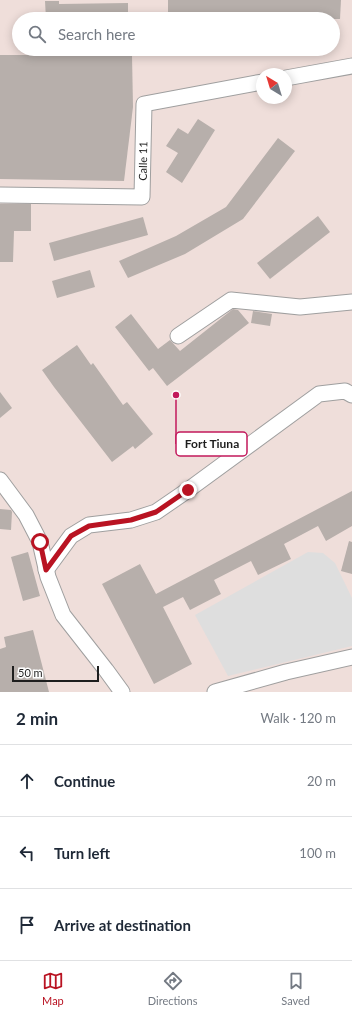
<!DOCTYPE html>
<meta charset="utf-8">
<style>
:root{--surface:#fff;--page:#f2f2f3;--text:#1f2937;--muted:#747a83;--line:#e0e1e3;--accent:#b91322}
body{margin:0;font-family:Lato,sans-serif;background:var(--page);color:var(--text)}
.compass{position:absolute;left:256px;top:68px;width:36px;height:36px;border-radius:50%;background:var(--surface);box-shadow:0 2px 10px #0003;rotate:322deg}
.scale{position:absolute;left:12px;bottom:10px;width:87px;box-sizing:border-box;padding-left:4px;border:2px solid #1e1e1e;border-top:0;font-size:11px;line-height:14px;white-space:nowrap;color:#1e1e1e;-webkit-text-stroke:3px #fff;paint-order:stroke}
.stop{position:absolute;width:12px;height:12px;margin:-9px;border:3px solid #b91322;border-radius:50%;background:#fff}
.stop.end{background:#b91322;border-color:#fff;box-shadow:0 1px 4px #0008}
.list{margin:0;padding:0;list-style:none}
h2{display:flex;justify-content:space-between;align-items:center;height:52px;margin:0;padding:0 16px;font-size:17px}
h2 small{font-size:13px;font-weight:400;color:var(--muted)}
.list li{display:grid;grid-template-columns:26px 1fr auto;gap:12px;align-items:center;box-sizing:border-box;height:72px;padding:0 16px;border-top:1px solid var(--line)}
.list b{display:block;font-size:15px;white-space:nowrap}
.list em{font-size:13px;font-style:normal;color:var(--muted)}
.icon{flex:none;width:22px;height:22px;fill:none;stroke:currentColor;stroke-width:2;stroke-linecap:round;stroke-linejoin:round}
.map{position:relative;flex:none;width:352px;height:692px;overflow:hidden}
.search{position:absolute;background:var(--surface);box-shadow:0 2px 10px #0003;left:12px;right:12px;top:12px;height:44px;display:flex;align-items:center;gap:10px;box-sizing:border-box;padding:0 14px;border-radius:22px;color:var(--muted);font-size:15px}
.sheet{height:268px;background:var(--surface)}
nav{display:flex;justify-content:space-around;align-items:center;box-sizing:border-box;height:56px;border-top:1px solid var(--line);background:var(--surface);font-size:11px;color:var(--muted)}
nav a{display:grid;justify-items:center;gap:2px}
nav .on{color:var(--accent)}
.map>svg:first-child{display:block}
.military{fill:#efdeda;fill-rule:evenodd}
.parking{fill:#dedede}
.building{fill:#b7afab}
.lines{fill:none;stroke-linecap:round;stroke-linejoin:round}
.minor-casing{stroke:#9f9f9f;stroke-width:17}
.minor{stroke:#fff;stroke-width:15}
.route{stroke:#b91322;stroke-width:5}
.labels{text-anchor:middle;stroke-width:3;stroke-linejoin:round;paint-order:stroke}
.street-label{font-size:11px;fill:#1e1e1e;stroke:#fff}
.leader{fill:none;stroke:#c2185b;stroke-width:1.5}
.callout-dot{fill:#c2185b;stroke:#fff;stroke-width:1.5}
.callout{fill:#fff;stroke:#c2185b;stroke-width:1.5}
.callout-label{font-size:12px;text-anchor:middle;font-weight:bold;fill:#1e1e1e}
</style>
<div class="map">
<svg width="352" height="692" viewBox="0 0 352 692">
<rect width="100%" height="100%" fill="#eeeae5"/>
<path class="military" d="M0,0H352V692H0ZM19,19H333V49H19ZM262,74H286V98H262Z"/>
<polygon class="parking" points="308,552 323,553 335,563 352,598 352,646 228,676 195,615"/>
<g class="building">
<polygon points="168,0 341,0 340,19 168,19"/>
<polygon points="45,1 59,1 59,4 128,3 128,19 46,19"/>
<polygon points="0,55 132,55 133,107 124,181 0,179"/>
<polygon points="198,119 215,130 182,183 166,172 178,153 166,146 178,128 188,134"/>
<polygon points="278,138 295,151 243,219 185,254 128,278 119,261 176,236 226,207"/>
<polygon points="0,204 31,204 31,231 14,231 13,262 0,262"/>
<polygon points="318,216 330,232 270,279 257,263"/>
<polygon points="143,217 148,235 54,261 49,243"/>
<polygon points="90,270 95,287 57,298 52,281"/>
<polygon points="233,309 238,310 249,323 167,386 153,368 149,371 115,327 131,314 158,349 170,340 180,351"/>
<polygon points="253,311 272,314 270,326 251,323"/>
<polygon points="77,345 91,365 93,363 123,405 127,402 153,434 135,449 133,446 112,462 54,387 42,370"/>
<polygon points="0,392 12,408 0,418"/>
<polygon points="352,491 352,526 326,541 318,526 284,544 291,559 258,575 251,561 214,580 221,594 190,610 183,597 163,607 192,664 154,684 102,584 140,564 156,594"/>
<polygon points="0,509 11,510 12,512 11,530 0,529"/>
<polygon points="349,541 352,542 352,574 341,571"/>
<polygon points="28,552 40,596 23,601 11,557"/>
<polygon points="33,630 49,692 0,692 0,649 6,647 4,637"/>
</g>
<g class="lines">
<g class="minor-casing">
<g id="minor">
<polyline points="286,78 352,66"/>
<polyline points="0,195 142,197 144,104 262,82"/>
<polyline points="178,336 231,300 300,307 352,302"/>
<polyline points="0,480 26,515 40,542 48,577 63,615 106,670 122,692"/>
<polyline points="46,570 71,536 89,525 131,520 156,512 188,490 319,394 345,391 352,395"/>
<polyline points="215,692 286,672 352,657"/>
</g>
</g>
<use href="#minor" class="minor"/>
</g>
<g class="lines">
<polyline class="route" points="40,542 46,570 71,536 89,526 131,520 156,512 188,490"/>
</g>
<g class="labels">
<g class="street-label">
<text transform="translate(143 161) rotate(-89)" y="4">Calle 11</text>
</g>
</g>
<path class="leader" d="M176 395L176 444"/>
<circle class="callout-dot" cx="176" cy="395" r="4"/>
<rect class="callout" x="176" y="432" width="71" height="24" rx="4"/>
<g class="callout-label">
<text x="212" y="448">Fort Tiuna</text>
</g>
</svg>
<svg class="compass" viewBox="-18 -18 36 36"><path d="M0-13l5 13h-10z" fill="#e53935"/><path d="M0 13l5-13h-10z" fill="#747a83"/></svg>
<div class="scale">50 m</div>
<div class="stop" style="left:40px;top:542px"></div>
<div class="stop end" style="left:188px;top:490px"></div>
<div class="search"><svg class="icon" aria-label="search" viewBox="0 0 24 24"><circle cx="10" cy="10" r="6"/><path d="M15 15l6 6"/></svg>Search here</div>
</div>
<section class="sheet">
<h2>2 min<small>Walk · 120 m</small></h2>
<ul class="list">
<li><svg class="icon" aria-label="ahead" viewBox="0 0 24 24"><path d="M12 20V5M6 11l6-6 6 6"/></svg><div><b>Continue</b></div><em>20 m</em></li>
<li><svg class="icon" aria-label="left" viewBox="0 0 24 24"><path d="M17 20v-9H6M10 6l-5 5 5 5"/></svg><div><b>Turn left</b></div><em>100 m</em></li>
<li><svg class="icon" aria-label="arrive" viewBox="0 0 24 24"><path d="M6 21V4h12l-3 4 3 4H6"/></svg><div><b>Arrive at destination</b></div></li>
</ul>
</section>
<nav>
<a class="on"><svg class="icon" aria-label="map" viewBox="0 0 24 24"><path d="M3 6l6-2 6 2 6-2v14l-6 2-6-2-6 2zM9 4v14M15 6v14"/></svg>Map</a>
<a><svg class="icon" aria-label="directions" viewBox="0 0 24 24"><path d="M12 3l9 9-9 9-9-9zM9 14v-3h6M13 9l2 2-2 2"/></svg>Directions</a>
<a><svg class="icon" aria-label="saved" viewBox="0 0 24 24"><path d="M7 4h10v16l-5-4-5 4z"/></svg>Saved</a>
</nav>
